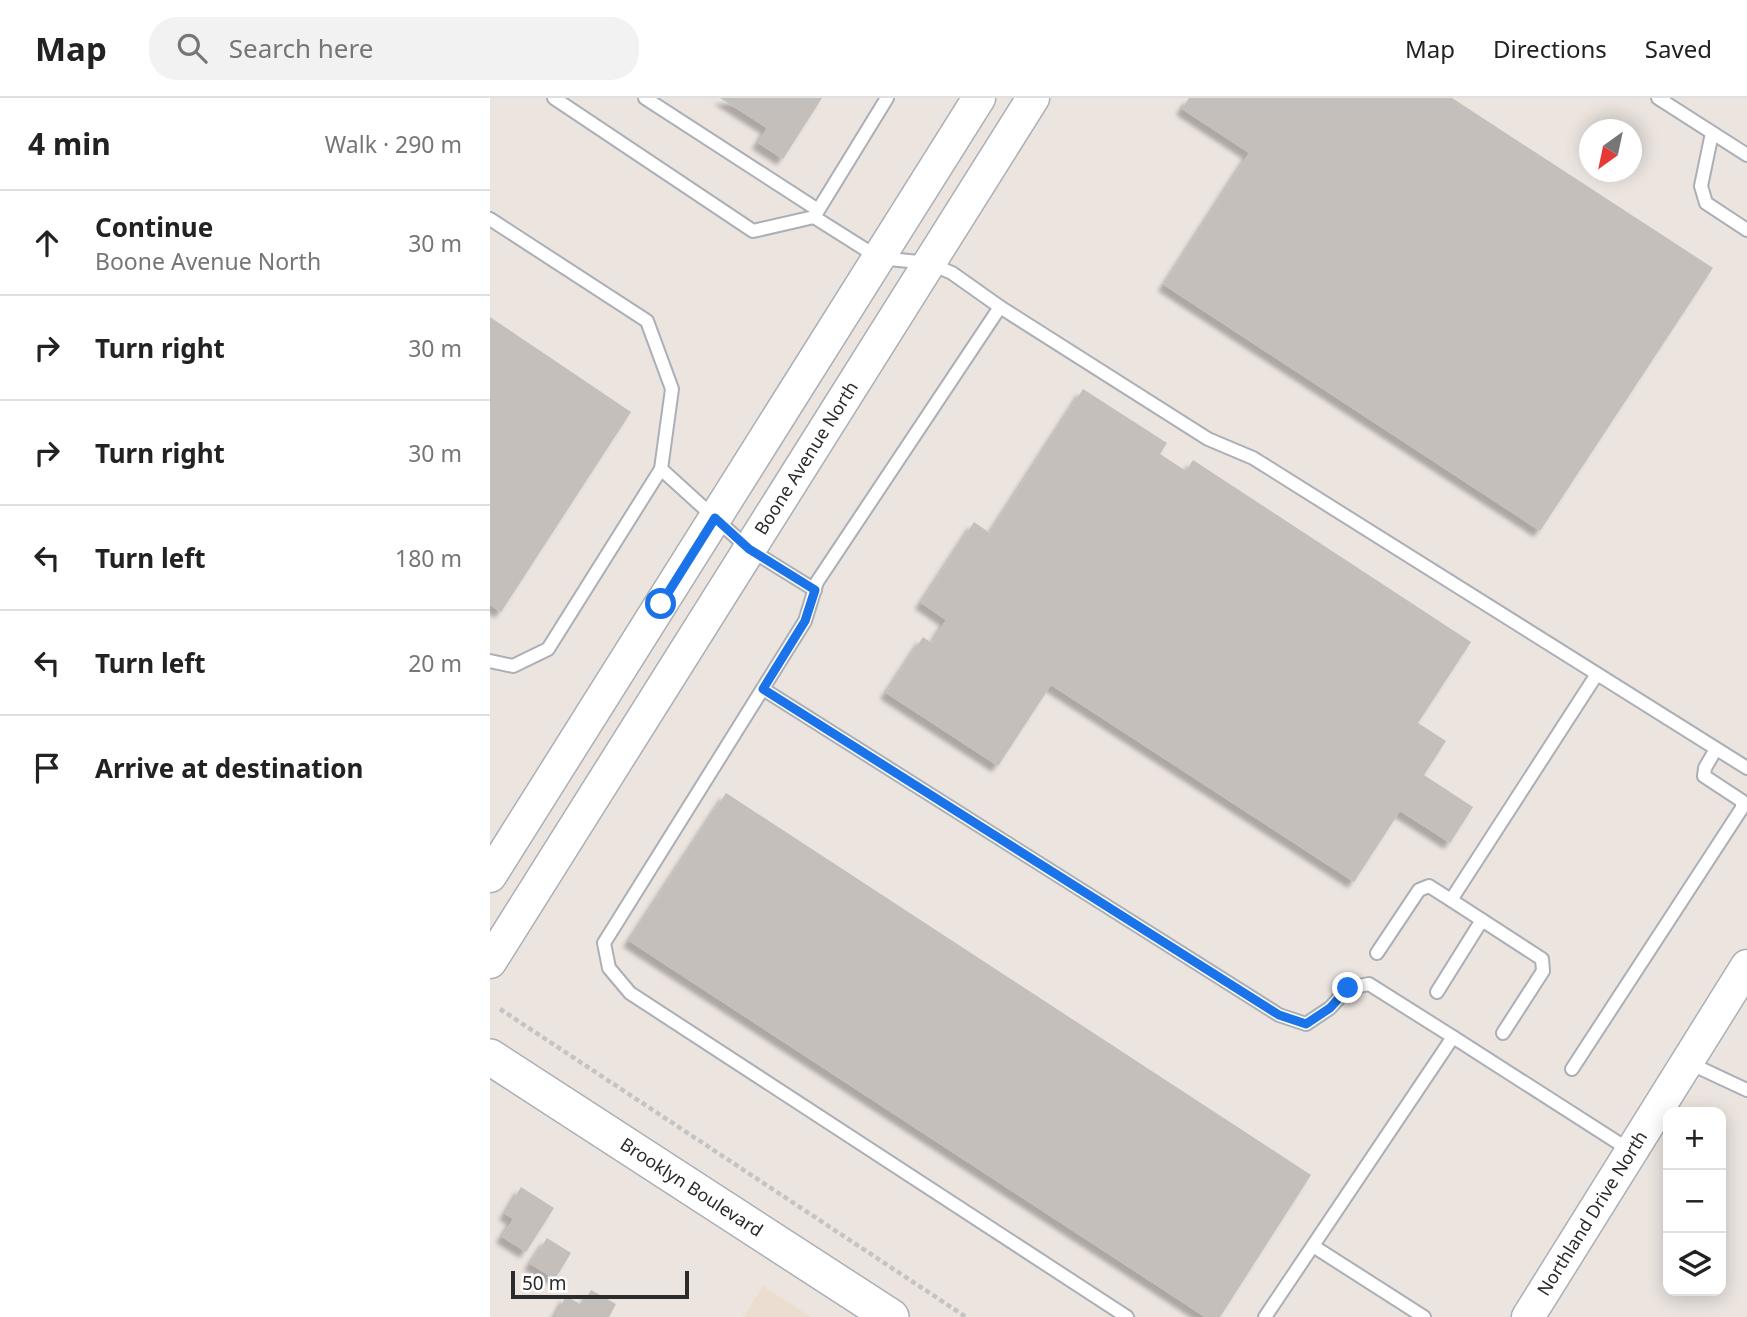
<!DOCTYPE html>
<meta charset="utf-8">
<style>
:root{--surface:#fff;--page:#f2f2f2;--text:#222;--muted:#767676;--line:#e0e0e0}
body{margin:0;font-family:"Noto Sans",sans-serif;background:var(--page);color:var(--text)}
.controls{position:absolute;right:21px;bottom:21px;display:grid;overflow:hidden;border-radius:14px;box-shadow:0 4px 18px #0003}
.controls button{width:63px;height:63px;display:grid;place-items:center;padding:0;border:0;border-bottom:2px solid var(--line);background:var(--surface);color:var(--text);font:35px sans-serif}
.compass{position:absolute;left:1089px;top:21px;width:63px;height:63px;border-radius:50%;background:var(--surface);box-shadow:0 4px 18px #0003;rotate:213deg}
.scale{position:absolute;left:21px;bottom:18px;width:178px;box-sizing:border-box;padding-left:7px;border:4px solid #2b2b2b;border-top:0;font-size:19px;line-height:24px;white-space:nowrap;color:#2b2b2b;-webkit-text-stroke:5px #fff;paint-order:stroke}
.stop{position:absolute;width:21px;height:21px;margin:-16px;border:5px solid #1a73e8;border-radius:50%;background:#fff}
.stop.end{background:#1a73e8;border-color:#fff;box-shadow:0 2px 7px #0008}
.list{margin:0;padding:0;list-style:none}
h2{display:flex;justify-content:space-between;align-items:center;height:91px;margin:0;padding:0 28px;font-size:30px}
h2 small{font-size:23px;font-weight:400;color:var(--muted)}
.list li{display:grid;grid-template-columns:46px 1fr auto;gap:21px;align-items:center;box-sizing:border-box;height:105px;padding:0 28px;border-top:2px solid var(--line)}
.list b{display:block;font-size:26px;white-space:nowrap}
.list p{margin:0;font-size:23px;white-space:nowrap;color:var(--muted)}
.list em{font-size:23px;font-style:normal;color:var(--muted)}
.icon{flex:none;width:38px;height:38px;fill:none;stroke:currentColor;stroke-width:2;stroke-linecap:round;stroke-linejoin:round}
.map{position:relative;flex:none;width:1257px;height:1219px;overflow:hidden}
header{display:flex;align-items:center;gap:42px;box-sizing:border-box;height:98px;padding:0 35px;background:var(--surface);border-bottom:2px solid var(--line)}
header strong{font-size:33px}
nav{display:flex;gap:38px;margin-inline-start:auto;font-size:24px}
.search{width:490px;height:63px;background:var(--page);display:flex;align-items:center;gap:18px;box-sizing:border-box;padding:0 24px;border-radius:28px;color:var(--muted);font-size:26px}
main{display:flex}
aside{flex:1;background:var(--surface)}
.map>svg:first-child{display:block}
.education{fill:#ebded0}
.building{fill:#c4bfba;filter:url(#shadow)}
.lines{fill:none;stroke-linecap:round;stroke-linejoin:round}
.service-casing{stroke:#abafb6;stroke-width:16}
.tertiary-casing{stroke:#abafb6;stroke-width:35}
.secondary-casing{stroke:#abafb6;stroke-width:38}
.path{stroke:#c4c4c4;stroke-width:4.5;stroke-dasharray:5 3.5;stroke-linecap:butt}
.service{stroke:#fff;stroke-width:12}
.tertiary{stroke:#fff;stroke-width:32}
.secondary{stroke:#fff;stroke-width:35}
.route{stroke:#1a73e8;stroke-width:9}
.labels{text-anchor:middle;stroke-width:5;stroke-linejoin:round;paint-order:stroke}
.street-label{font-size:18px;fill:#2b2b2b;stroke:#fff}
</style>
<header>
<strong>Map</strong>
<div class="search"><svg class="icon" aria-label="search" viewBox="0 0 24 24"><circle cx="10" cy="10" r="6"/><path d="M15 15l6 6"/></svg>Search here</div>
<nav><a>Map</a><a>Directions</a><a>Saved</a></nav>
</header>
<main>
<aside>
<h2>4 min<small>Walk · 290 m</small></h2>
<ul class="list">
<li><svg class="icon" aria-label="ahead" viewBox="0 0 24 24"><path d="M12 20V5M6 11l6-6 6 6"/></svg><div><b>Continue</b><p>Boone Avenue North</p></div><em>30 m</em></li>
<li><svg class="icon" aria-label="right" viewBox="0 0 24 24"><path d="M7 20v-9h11M14 6l5 5-5 5"/></svg><div><b>Turn right</b></div><em>30 m</em></li>
<li><svg class="icon" aria-label="right" viewBox="0 0 24 24"><path d="M7 20v-9h11M14 6l5 5-5 5"/></svg><div><b>Turn right</b></div><em>30 m</em></li>
<li><svg class="icon" aria-label="left" viewBox="0 0 24 24"><path d="M17 20v-9H6M10 6l-5 5 5 5"/></svg><div><b>Turn left</b></div><em>180 m</em></li>
<li><svg class="icon" aria-label="left" viewBox="0 0 24 24"><path d="M17 20v-9H6M10 6l-5 5 5 5"/></svg><div><b>Turn left</b></div><em>20 m</em></li>
<li><svg class="icon" aria-label="arrive" viewBox="0 0 24 24"><path d="M6 21V4h12l-3 4 3 4H6"/></svg><div><b>Arrive at destination</b></div></li>
</ul>
</aside>
<div class="map">
<svg width="1257" height="1219" viewBox="0 0 1257 1219">
<defs>
<filter id="shadow"><feDropShadow dx="-6" dy="6" stdDeviation="2" flood-color="#0004"/></filter>
</defs>
<rect width="100%" height="100%" fill="#ebe4df"/>
<polygon class="education" points="273,1188 321,1219 253,1219"/>
<g class="building">
<polygon points="230,0 332,0 293,61 268,45 277,30"/>
<polygon points="699,0 962,0 1223,170 1050,433 674,187 759,55 692,11"/>
<polygon points="0,219 141,314 11,514 0,507"/>
<polygon points="593,291 677,345 670,356 696,373 703,362 981,544 928,625 956,643 934,677 983,709 960,745 910,713 864,784 561,587 508,668 396,595 433,539 442,545 456,522 431,505 484,424 500,435"/>
<polygon points="236,695 821,1077 730,1219 715,1219 139,843"/>
<polygon points="31,1089 64,1110 36,1154 12,1139 23,1121 15,1116"/>
<polygon points="57,1140 81,1155 65,1181 40,1166"/>
<polygon points="101,1192 126,1206 119,1219 65,1219 76,1198 92,1207"/>
</g>
<g class="lines">
<g class="service-casing">
<g id="service">
<polyline points="64,0 263,133 324,119 389,160 439,165 462,175 510,209"/>
<polyline points="155,0 328,112"/>
<polyline points="1168,0 1257,57"/>
<polyline points="1222,35 1211,88 1216,105 1257,132"/>
<polyline points="324,119 397,0"/>
<polyline points="0,121 157,223 182,291 171,371 58,551 23,568 0,563"/>
<polyline points="171,371 259,451 325,492"/>
<polyline points="273,591 789,917 816,926 840,910 858,890 879,886 963,939"/>
<polyline points="961,802 1052,861 1053,873 1013,935"/>
<polyline points="887,855 929,792 939,788 961,802 1107,576"/>
<polyline points="947,894 992,822"/>
<polyline points="1197,964 1257,992"/>
<polyline points="1082,971 1252,710 1252,703 1214,678 1215,670 1226,651"/>
<polyline points="823,1148 934,1219"/>
<polyline points="637,1219 140,895 119,870 114,845 315,523 327,484 510,209 718,341 763,360 1257,670"/>
<polyline points="775,1219 963,939 1141,1053"/>
</g>
</g>
<g class="tertiary-casing">
<g id="tertiary">
<polyline points="0,778 489,0"/>
<path id="s1" d="M0,864L543,0"/>
<path id="s2" d="M1038,1219L1257,868"/>
</g>
</g>
<g class="secondary-casing">
<g id="secondary">
<path id="s3" d="M0,959L401,1219"/>
</g>
</g>
<polyline class="path" points="10,911 476,1219"/>
<use href="#service" class="service"/>
<use href="#tertiary" class="tertiary"/>
<use href="#secondary" class="secondary"/>
</g>
<g class="lines">
<polyline class="route" points="171,506 225,420 259,451 325,492 315,523 273,591 789,917 816,926 840,910 858,890"/>
</g>
<g class="labels">
<g class="street-label">
<text dy="6" stroke="none"><textPath href="#s1" startOffset="595">Boone Avenue North</textPath></text>
<text dy="6" stroke="none"><textPath href="#s3" startOffset="240">Brooklyn Boulevard</textPath></text>
<text dy="6" stroke="none"><textPath href="#s2" startOffset="122">Northland Drive North</textPath></text>
</g>
</g>
</svg>
<div class="controls">
<button>+</button>
<button>−</button>
<button><svg class="icon" aria-label="layers" viewBox="0 0 24 24"><path d="M12 4l9 5-9 5-9-5zM3 14l9 5 9-5"/></svg></button>
</div>
<svg class="compass" viewBox="-18 -18 36 36"><path d="M0-13l5 13h-10z" fill="#e53935"/><path d="M0 13l5-13h-10z" fill="#767676"/></svg>
<div class="scale">50 m</div>
<div class="stop" style="left:171px;top:506px"></div>
<div class="stop end" style="left:858px;top:890px"></div>
</div>
</main>
